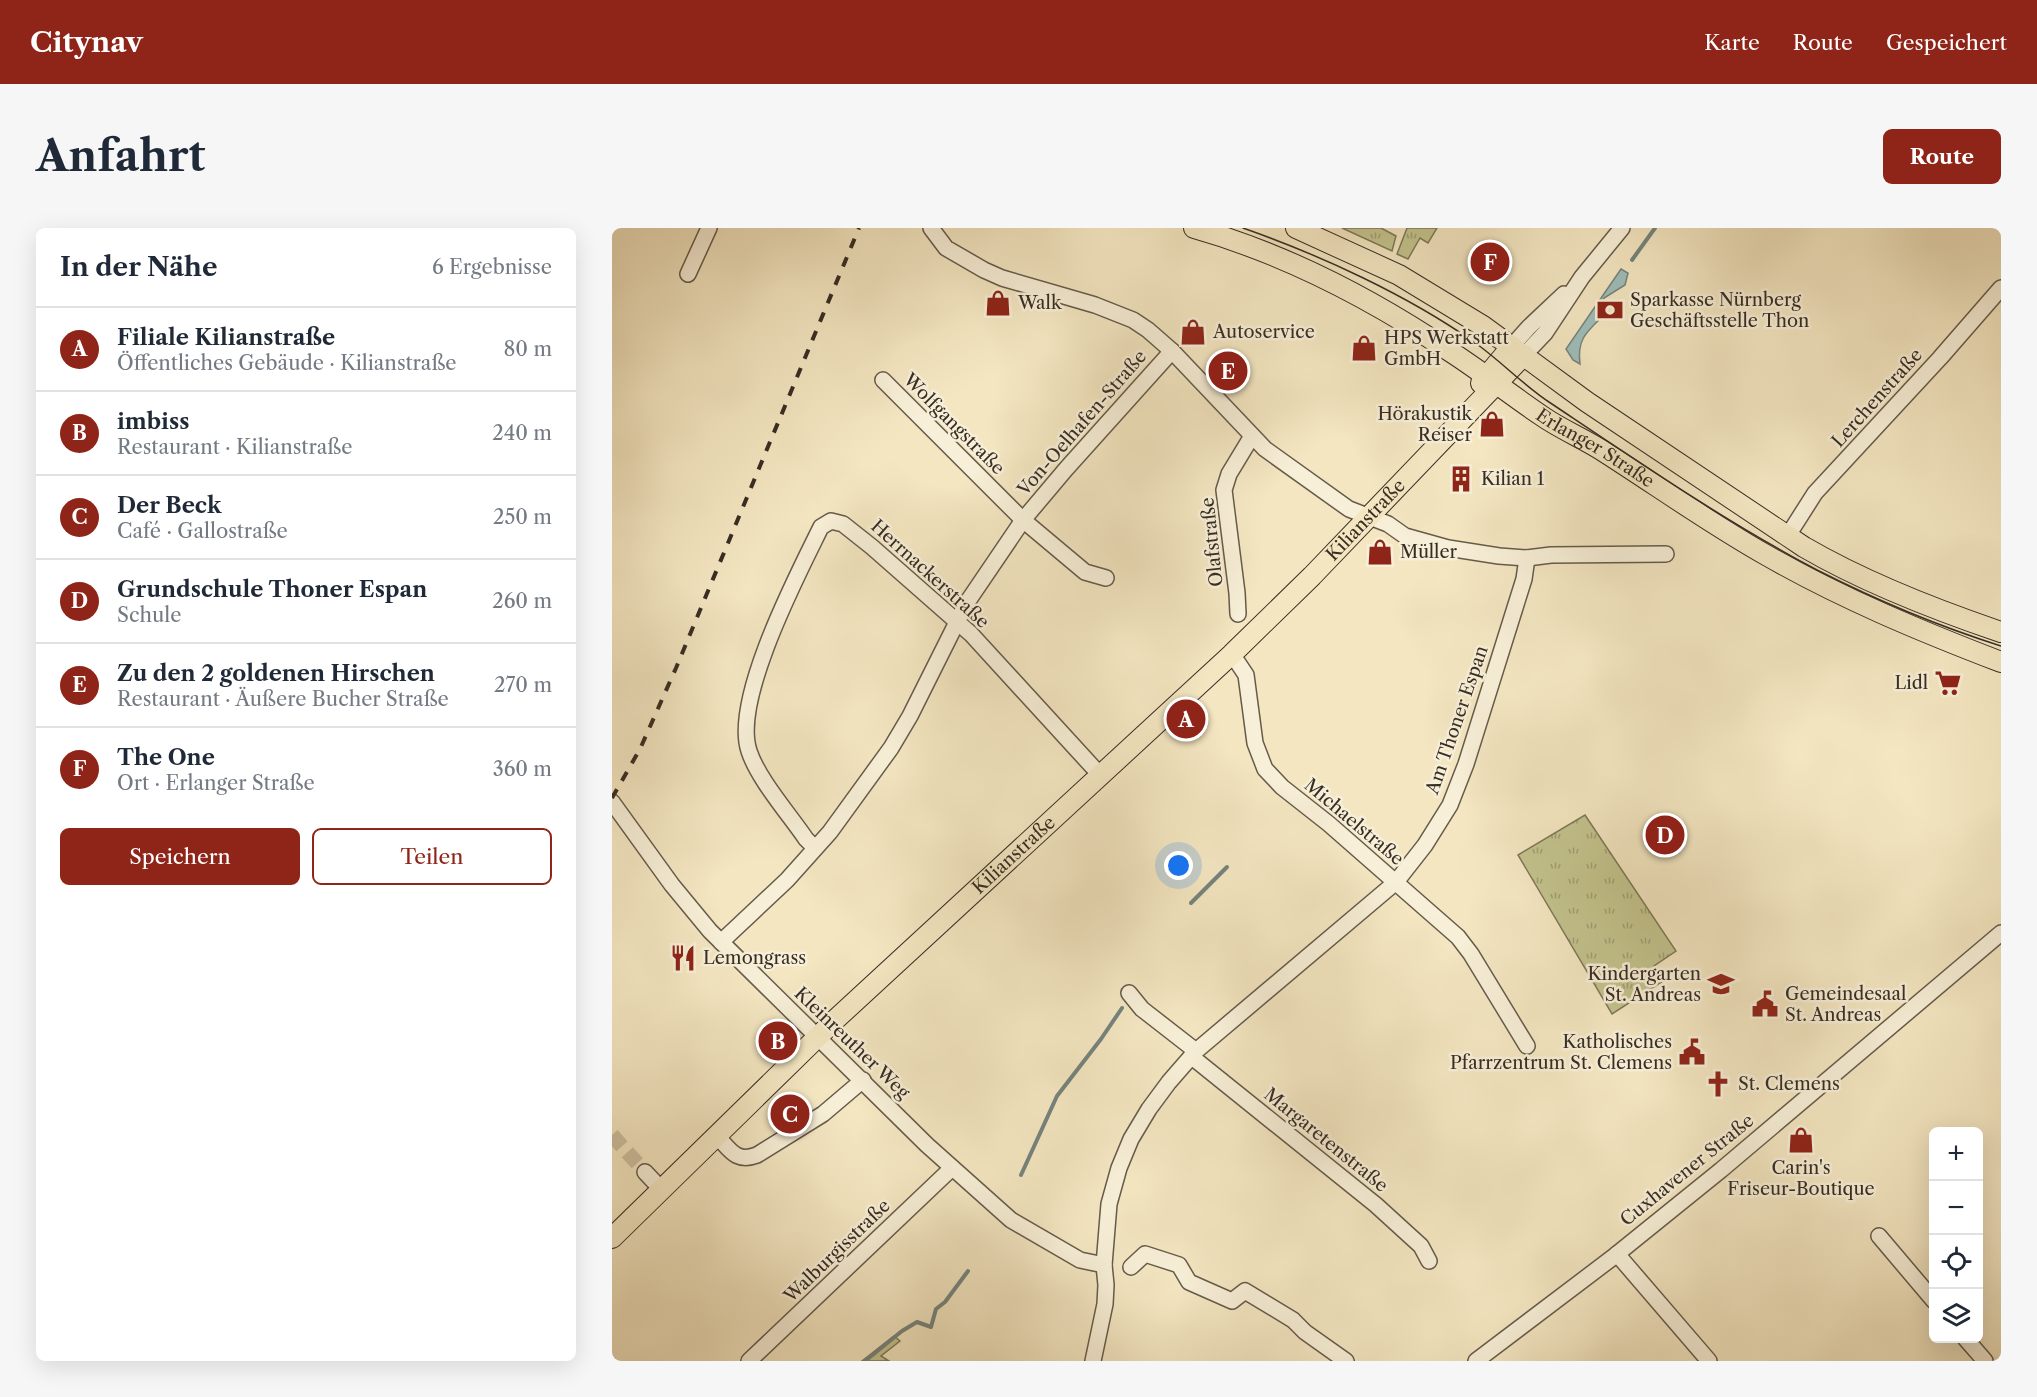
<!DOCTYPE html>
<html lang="de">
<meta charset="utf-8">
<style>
:root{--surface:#fff;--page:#f6f6f7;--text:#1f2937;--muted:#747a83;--line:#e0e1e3;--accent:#8f2418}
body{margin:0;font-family:"Libre Caslon Text",serif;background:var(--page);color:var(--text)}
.controls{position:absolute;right:18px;bottom:18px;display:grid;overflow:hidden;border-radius:9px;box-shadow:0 6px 24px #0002}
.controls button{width:54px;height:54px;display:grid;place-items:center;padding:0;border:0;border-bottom:2px solid var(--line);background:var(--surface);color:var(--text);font:30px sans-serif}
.you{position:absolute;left:567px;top:638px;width:21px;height:21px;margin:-15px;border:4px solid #fff;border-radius:50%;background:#1a73e8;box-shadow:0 0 0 9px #1a73e833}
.badge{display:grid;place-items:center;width:39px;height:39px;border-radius:50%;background:var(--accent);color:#fff;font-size:20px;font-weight:700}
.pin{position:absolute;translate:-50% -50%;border:3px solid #fff;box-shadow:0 2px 6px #0006}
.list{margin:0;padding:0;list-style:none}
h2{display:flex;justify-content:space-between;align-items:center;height:78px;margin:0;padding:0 24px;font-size:26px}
h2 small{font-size:20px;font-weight:400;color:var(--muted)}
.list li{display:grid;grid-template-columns:39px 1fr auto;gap:18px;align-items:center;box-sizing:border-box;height:84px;padding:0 24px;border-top:2px solid var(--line)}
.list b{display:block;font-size:22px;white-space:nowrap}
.list p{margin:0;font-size:20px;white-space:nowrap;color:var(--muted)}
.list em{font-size:20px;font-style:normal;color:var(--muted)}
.actions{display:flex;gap:12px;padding:18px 24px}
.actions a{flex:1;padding:14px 0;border:2px solid var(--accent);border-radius:9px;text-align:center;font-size:21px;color:var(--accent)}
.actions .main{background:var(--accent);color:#fff}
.icon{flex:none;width:33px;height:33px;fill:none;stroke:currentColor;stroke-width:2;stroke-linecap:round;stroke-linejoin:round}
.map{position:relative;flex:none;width:1389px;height:1133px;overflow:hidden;border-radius:9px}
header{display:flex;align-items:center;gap:36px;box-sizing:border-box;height:84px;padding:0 30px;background:var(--accent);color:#fff}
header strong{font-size:28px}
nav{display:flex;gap:33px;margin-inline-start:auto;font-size:21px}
.intro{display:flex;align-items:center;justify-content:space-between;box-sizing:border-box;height:144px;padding:0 36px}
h1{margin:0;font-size:42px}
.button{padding:15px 27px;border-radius:9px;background:var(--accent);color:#fff;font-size:21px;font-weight:700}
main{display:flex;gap:36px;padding:0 36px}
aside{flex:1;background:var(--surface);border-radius:9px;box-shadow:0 6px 24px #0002}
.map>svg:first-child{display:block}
.grass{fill:url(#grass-tufts);stroke:#7d7858;stroke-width:1.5}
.water{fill:#9ebeba;stroke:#75847e;stroke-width:1.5}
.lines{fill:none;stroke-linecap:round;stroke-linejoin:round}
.stream{stroke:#75847e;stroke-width:4}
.minor-tunnel{stroke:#cdc1a2;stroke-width:15;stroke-dasharray:15 8;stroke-linecap:butt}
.minor-casing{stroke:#665b4b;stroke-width:18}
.major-casing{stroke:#372d24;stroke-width:22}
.minor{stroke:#f7efd7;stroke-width:15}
.major{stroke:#f3e6c1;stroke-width:20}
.tram{stroke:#372d24;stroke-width:1.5}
.rail{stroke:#372d24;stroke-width:4;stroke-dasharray:10 10;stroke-linecap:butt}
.labels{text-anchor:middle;stroke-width:5;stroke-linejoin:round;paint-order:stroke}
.poi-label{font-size:18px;fill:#372d24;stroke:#f7efd7;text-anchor:start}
.street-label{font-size:18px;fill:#372d24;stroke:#f7efd7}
</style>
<header>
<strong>Citynav</strong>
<nav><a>Karte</a><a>Route</a><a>Gespeichert</a></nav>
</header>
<div class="intro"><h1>Anfahrt</h1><a class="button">Route</a></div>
<main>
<aside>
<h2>In der Nähe<small>6 Ergebnisse</small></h2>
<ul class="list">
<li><span class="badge">A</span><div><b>Filiale Kilianstraße</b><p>Öffentliches Gebäude · Kilianstraße</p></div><em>80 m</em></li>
<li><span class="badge">B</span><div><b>imbiss</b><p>Restaurant · Kilianstraße</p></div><em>240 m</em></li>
<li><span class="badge">C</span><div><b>Der Beck</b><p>Café · Gallostraße</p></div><em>250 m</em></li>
<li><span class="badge">D</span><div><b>Grundschule Thoner Espan</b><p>Schule</p></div><em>260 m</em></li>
<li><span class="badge">E</span><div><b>Zu den 2 goldenen Hirschen</b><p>Restaurant · Äußere Bucher Straße</p></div><em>270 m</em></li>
<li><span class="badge">F</span><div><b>The One</b><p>Ort · Erlanger Straße</p></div><em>360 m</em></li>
</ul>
<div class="actions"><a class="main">Speichern</a><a>Teilen</a></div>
</aside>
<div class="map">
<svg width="1389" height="1133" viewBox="0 0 1389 1133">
<defs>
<pattern id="grass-tufts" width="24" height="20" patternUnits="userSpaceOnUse" patternTransform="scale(1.5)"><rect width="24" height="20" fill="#c3c38d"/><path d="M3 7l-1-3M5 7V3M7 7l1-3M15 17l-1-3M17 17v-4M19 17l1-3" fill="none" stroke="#9f9f73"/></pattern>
</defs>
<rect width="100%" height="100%" fill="#f3e6c1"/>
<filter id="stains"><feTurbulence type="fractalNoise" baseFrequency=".00333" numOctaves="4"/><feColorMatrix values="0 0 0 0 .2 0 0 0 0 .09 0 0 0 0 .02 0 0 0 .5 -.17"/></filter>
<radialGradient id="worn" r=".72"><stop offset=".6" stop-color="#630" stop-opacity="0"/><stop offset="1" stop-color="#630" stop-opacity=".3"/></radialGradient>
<g class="grass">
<polygon points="730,0 769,0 784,8 780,23"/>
<polygon points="795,0 825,0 816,15 808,10 796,31 785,26"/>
<polygon points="973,587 1064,723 1042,738 1051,753 1000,786 906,627"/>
<polygon points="282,1108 288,1113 269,1128 277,1133 250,1133"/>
</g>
<path class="water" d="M1009,41L1016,45L1013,57L992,70L987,80L989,90C973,105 965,113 968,136L961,132L954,121Z"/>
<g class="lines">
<g class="stream">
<polyline points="1020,32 1043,0"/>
<polyline points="579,675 615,639"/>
<polyline points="409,947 445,868 489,811 510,780"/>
<polyline points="253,1133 290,1103 305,1094 319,1099 324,1081 333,1074 356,1043"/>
</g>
<polyline class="minor-tunnel" points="0,907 33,944"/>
<g class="minor-casing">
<g id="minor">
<polyline points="319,0 334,20 372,42 390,50 483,77 521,92 536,102 560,123 653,221 737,281 776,296 793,308 836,320 887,328 915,330 939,327 1054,326"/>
<polyline points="76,46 97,0"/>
<polyline points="900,118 917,99 952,66"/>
<polyline points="912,127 933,105 970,49 1010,0"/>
<polyline points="271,152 411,292 473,344 494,350"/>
<polyline points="1175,309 1203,265 1328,130 1389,60"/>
<polyline points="626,386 625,365 612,262 617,246 640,208"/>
<polyline points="620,426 634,447 643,515 653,541 670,559 717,596 846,709 859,726 915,818"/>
<polyline points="0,574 60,657 98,703 315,917 399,992 468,1032 492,1037"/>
<path d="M203,620L194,611C177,586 146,551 137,523C120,472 185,348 209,299L219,293L231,296L260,319L359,406L489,548"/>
<polyline points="109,714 175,652 218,604 279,520 298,488 354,376 411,292 454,241 560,123"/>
<polyline points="517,765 530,781 584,823"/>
<polyline points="580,829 764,977 809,1018 817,1033"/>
<path d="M105,908C118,922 124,935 145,927L211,886L251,852"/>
<polyline points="33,944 50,962"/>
<polyline points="1267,1008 1322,1073"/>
<polyline points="1005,1026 1097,1133"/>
<polyline points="519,1039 533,1026 567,1037 577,1054 620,1073 633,1063 681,1092 693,1104 734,1133"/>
<polyline points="1353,1110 1373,1133"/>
<polyline points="137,1133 340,940"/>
<polyline points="481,1133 493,1076 494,1057 492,1037 497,976 507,940 519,911 537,881 557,854 584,823 784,654 813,617 838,577 854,536 912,351 915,330"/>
<polyline points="864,1133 1000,1030 1109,942 1389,705"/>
</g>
</g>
<g class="major-casing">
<g id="major">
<path id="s1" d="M582,0C674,26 760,71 839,124C870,144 899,167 930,188C950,202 973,211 994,225C1047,259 1099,296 1154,327C1229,370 1308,403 1389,434"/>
<path d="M684,0L787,47L871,98L975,174L1192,319C1254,355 1321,381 1389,404"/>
<polyline points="869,155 900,118"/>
<path id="s2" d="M0,1010L224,791L620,426L700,348L912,127"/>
</g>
</g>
<use href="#minor" class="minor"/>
<use href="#major" class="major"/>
<path class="tram" d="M631,0C708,27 795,67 862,114C889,133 912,158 940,176C1025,233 1114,294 1205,342C1264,372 1326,398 1389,418"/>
<polyline class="rail" points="0,570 28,521 64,440 247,0"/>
</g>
<defs>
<g id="shop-bare" transform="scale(2.07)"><path d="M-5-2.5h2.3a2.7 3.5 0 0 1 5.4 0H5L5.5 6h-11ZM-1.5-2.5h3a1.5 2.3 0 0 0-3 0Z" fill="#8f2418" stroke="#f7efd7" stroke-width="2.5" paint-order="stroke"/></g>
<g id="bank-bare" transform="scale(2.07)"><path d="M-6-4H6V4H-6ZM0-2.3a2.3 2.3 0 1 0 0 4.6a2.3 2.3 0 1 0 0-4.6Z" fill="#8f2418" stroke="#f7efd7" stroke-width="2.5" paint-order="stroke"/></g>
<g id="building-bare" transform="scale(2.07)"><path d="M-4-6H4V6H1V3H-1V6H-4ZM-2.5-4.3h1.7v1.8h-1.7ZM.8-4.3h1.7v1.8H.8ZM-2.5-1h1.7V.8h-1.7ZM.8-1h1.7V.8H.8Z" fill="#8f2418" stroke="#f7efd7" stroke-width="2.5" paint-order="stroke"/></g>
<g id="supermarket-bare" transform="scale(2.07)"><path d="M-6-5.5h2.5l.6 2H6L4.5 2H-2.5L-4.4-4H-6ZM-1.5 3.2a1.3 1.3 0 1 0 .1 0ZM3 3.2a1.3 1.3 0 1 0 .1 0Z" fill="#8f2418" stroke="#f7efd7" stroke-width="2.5" paint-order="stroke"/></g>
<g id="restaurant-bare" transform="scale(2.07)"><path d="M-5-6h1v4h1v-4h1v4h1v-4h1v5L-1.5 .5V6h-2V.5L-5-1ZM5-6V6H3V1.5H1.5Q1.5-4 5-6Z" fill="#8f2418" stroke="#f7efd7" stroke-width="2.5" paint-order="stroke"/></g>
<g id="school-bare" transform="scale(2.07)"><path d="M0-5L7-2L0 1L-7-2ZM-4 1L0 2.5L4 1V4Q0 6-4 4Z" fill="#8f2418" stroke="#f7efd7" stroke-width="2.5" paint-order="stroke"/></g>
<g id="civic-bare" transform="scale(2.07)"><path d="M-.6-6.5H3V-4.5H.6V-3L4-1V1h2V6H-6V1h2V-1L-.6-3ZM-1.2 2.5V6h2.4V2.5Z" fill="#8f2418" stroke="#f7efd7" stroke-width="2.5" paint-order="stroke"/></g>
<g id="church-bare" transform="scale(2.07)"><path d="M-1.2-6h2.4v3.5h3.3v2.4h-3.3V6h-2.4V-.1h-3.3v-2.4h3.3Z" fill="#8f2418" stroke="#f7efd7" stroke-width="2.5" paint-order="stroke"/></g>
</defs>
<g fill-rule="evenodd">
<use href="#shop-bare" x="386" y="75"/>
<use href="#bank-bare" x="998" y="82"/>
<use href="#shop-bare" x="581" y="104"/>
<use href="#shop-bare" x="752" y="120"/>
<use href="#shop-bare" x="880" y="196"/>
<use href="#building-bare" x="849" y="251"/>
<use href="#shop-bare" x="768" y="324"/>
<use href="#supermarket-bare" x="1336" y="455"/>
<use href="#restaurant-bare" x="71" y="730"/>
<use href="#school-bare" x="1109" y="756"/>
<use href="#civic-bare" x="1153" y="776"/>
<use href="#civic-bare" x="1080" y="824"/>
<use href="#church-bare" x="1106" y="856"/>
<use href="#shop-bare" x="1189" y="912"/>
</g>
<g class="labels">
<g class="poi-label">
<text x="1018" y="78">Sparkasse Nürnberg<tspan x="1018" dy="21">Geschäftsstelle Thon</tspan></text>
<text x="406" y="81">Walk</text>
<text x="601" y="110">Autoservice</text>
<text x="772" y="116">HPS Werkstatt<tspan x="772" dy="21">GmbH</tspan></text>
<text x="860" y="192" text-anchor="end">Hörakustik<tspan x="860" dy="21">Reiser</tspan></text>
<text x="869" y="257">Kilian 1</text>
<text x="788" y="330">Müller</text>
<text x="1316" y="461" text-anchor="end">Lidl</text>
<text x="91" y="736">Lemongrass</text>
<text x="1089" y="752" text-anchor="end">Kindergarten<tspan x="1089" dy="21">St. Andreas</tspan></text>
<text x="1173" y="772">Gemeindesaal<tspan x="1173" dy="21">St. Andreas</tspan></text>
<text x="1060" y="820" text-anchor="end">Katholisches<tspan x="1060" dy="21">Pfarrzentrum St. Clemens</tspan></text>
<text x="1126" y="862">St. Clemens</text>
<text x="1189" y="946" text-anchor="middle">Carin's<tspan x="1189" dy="21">Friseur-Boutique</tspan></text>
</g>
<g class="street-label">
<text transform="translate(1265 170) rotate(-48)" y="6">Lerchenstraße</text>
<text transform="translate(470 195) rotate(-49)" y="6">Von-Oelhafen-Straße</text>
<text transform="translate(342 196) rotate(45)" y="6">Wolfgangstraße</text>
<text dy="6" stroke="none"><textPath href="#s1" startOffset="460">Erlanger Straße</textPath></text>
<text dy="6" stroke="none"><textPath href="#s2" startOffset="1041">Kilianstraße</textPath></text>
<text transform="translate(600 314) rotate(-96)" y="6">Olafstraße</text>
<text transform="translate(318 346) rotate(42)" y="6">Herrnackerstraße</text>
<text transform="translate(845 492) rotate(-71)" y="6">Am Thoner Espan</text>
<text transform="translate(742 594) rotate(40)" y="6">Michaelstraße</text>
<text dy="6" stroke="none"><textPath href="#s2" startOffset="555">Kilianstraße</textPath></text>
<text transform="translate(240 815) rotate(44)" y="6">Kleinreuther Weg</text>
<text transform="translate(714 912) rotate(39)" y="6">Margaretenstraße</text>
<text transform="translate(1075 942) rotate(-39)" y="6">Cuxhavener Straße</text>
<text transform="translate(225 1023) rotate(-44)" y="6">Walburgisstraße</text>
</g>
</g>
<rect width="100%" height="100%" filter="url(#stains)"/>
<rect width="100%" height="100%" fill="url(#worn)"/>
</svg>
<div class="controls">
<button>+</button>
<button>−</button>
<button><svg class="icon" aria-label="locate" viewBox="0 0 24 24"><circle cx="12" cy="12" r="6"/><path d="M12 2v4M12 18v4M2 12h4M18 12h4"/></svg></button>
<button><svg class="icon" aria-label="layers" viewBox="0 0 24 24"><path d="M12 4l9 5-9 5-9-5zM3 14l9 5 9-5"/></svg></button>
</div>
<div class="you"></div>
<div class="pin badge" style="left:574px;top:491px">A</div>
<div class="pin badge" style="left:166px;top:813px">B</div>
<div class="pin badge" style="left:178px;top:886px">C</div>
<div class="pin badge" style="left:1053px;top:607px">D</div>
<div class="pin badge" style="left:616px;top:143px">E</div>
<div class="pin badge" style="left:878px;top:34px">F</div>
</div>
</main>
